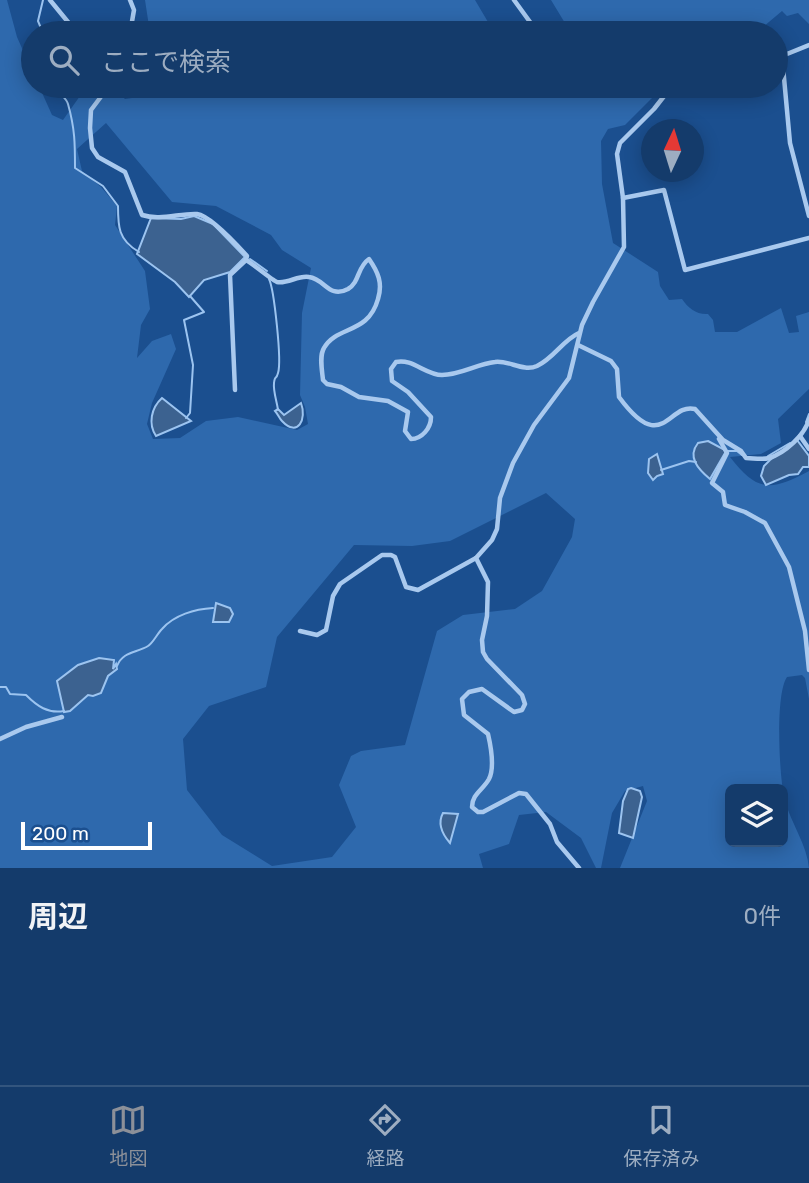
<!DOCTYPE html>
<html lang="ja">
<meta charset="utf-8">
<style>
:root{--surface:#143b6b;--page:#1d4271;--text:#f1f3f6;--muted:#9dadc1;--line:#33557e;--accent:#8c9099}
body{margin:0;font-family:Rubik,"Noto Sans JP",sans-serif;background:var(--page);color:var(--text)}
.controls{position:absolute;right:21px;bottom:21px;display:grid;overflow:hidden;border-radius:10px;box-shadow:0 4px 18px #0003}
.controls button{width:63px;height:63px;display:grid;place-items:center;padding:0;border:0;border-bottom:2px solid var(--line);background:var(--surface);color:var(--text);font:35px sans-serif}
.compass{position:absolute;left:641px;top:119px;width:63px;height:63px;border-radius:50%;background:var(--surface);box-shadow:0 4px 18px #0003;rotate:4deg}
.scale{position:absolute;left:21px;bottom:18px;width:131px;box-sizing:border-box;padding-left:7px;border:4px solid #fff;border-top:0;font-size:19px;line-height:24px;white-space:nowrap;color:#fff;-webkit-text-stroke:5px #1b4f8f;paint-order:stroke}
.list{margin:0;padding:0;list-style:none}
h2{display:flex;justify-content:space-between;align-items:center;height:91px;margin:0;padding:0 28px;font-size:30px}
h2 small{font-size:23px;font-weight:400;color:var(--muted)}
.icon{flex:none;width:38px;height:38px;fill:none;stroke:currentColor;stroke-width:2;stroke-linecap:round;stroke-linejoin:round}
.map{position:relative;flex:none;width:809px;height:868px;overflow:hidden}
.search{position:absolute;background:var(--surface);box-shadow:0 4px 18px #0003;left:21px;right:21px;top:21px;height:77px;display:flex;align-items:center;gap:18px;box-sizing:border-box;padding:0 24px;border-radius:38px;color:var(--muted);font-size:26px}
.sheet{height:217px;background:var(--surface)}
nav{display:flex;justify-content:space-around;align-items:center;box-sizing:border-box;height:98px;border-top:2px solid var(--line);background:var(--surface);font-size:19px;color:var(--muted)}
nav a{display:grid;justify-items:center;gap:4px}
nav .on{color:var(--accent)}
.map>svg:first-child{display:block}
.green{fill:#2e69ad;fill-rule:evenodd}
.water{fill:#3c6290;stroke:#9cc4f0;stroke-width:2}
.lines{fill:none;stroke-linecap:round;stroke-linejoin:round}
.stream{stroke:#9cc4f0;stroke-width:2}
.street{stroke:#a9c9ee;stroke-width:4.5}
</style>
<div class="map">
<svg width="809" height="868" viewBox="0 0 809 868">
<rect width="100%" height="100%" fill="#1b4f8f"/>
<g class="green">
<path d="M0,0H7L17,37L33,73V86H39L52,115L63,120L87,86H111L125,99L145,96L152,86H664L625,125L608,129L601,141L602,184L613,243L658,272L660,286L669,300L682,299C688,308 697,315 708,314L713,320L715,332H737L781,308L789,333L799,332L796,316L809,312V389L778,419L781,443L761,454L730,457C758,493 771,491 809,471V699L805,678L802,675L787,677C775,694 779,779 785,801C791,823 807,845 809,868H620L647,801L643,786L625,791L612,813L601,868H596L581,838L546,812L519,815L509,844L479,854L483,868H0ZM106,123L172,202L216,206L271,235L282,250L311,268L302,313L300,395L305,407L308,424L297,430L238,417L206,421L180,438L153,439L147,424L152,403L176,349L171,334L152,341L137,358L141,325L150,309L145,271L115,225L117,206L101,187L82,171L77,149ZM546,493L575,519L572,537L542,591L515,609L463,615L437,631L405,745L361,751L351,756L339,785L356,827L332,857L272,866L222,835L187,790L183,739L209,706L266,687L277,637L354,545L412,546L450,541ZM730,789H783V842H730Z"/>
<polygon points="145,0 475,0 488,22 503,33 150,33"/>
<polygon points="551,0 809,0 809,24 798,13 787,16 782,11 763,27 761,33 571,33"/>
</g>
<g class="water">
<polygon points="194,216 213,224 245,257 230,272 204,280 189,297 175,282 137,254 151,218 181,219"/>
<path d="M162,398L191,421L156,436C148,424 151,408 162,398Z"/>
<path d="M301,403C307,419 298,438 282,421C279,418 278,414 275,411L278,409L284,415Z"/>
<polygon points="797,440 809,456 809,467 803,467 798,474 789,475 766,485 761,476 764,466 770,460"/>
<path d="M708,441L725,450V453L710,479C698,469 687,457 698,443Z"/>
<polygon points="657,454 663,474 657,476 653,480 648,473 649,459"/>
<polygon points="216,603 230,608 233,614 229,622 213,622"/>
<polygon points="99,658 114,660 113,669 116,664 117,669 108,676 101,693 93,696 88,695 70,711 64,712 57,681 78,665"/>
<polygon points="631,788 640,791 642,797 633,838 619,833 623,801 628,789"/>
<path d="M443,813L458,814L450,843C443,835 437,824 443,813Z"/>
</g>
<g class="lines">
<g class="stream">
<polyline points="43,33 38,21 43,0"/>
<polyline points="33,50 29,57 33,63"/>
<path d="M56,86C59,95 66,97 68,104C75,129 75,144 75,168L103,186L118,206C118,226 118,240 139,252"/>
<polyline points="250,259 267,271"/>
<path d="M269,279C274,289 282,361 278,373C276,381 275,374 274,383C273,391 277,402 278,410"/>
<polyline points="186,418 190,413 193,365 184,320 204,312 190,296"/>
<polyline points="806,422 809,414"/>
<polyline points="727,451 737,451 742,455"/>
<polyline points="768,456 790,443"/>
<polyline points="661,470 689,461 696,462"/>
<path d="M117,666C123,651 137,653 148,646C153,643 157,634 162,629C174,615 195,609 213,608"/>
<path d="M0,687H6L10,694L26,695C37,706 48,714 64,711"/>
</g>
<g class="street">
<polyline points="50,0 77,33"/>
<polyline points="514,0 538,33"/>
<polyline points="130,33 134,10 130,0"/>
<polyline points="776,56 782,56 809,45"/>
<polyline points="782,56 790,143 809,216"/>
<path d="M109,86L91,110L90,128L92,148L98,157L125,172L142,215C160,221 180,213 197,214C211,216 237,245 247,256L246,260C252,263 273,281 277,282C288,284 298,275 309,277C325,279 329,299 348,289C360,282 357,267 369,259C378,272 383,283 378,299C368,335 337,325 324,348C319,356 322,370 323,380L327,384L341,387L359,397L388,401L408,412L405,431L411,439C422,439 431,428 431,417L408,392L392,381L391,369L396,362C412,358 426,375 442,375C460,375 477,364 495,362C509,360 523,372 537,366C554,358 563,340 579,333"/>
<polyline points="116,86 132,86"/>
<polyline points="623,198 664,190 685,270 809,238"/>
<path d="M578,345L611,361L617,369L619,397C663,457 668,402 695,409L723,440L741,451L746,458C753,458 762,460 769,458C785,453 805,435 809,419"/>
<polyline points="235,390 230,275 246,260"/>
<polyline points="800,436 809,449"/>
<polyline points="719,439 727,453 712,483 723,492 725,505 745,512 765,523 789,567 805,631 809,670"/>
<path d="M476,558L488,582L487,616L482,640L483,652L487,659L522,695L525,704L522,710L514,712L482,689L469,692L462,699L464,715L488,734C491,747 495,767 489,779C483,790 472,794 472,807L478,812H483L519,793L526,794L550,824L557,842L579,868"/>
<polyline points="300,631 317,635 326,630 333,596 340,584 382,555 391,555 395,557 406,587 418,590 476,558 492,540 497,529 500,498 513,463 534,425 569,378 582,325 593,302 624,247 623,198 617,154 620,143 654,109 672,86"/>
<polyline points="0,739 26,727 62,717"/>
</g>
</g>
</svg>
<div class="controls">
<button><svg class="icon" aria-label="layers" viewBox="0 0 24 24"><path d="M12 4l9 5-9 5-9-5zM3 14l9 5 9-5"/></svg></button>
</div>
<svg class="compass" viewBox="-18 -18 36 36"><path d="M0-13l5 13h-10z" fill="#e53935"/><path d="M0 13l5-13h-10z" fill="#9dadc1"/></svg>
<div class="scale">200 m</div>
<div class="search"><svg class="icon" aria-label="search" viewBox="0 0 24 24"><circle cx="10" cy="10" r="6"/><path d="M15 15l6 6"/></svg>ここで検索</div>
</div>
<section class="sheet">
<h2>周辺<small>0件</small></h2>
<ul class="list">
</ul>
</section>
<nav>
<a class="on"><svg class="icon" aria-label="map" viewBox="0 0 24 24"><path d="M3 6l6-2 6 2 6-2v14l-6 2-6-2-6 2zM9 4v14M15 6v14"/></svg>地図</a>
<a><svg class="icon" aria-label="directions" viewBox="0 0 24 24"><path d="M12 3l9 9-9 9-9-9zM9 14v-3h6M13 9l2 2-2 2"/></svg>経路</a>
<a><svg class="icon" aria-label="saved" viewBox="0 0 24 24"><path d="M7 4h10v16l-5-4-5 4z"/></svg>保存済み</a>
</nav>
